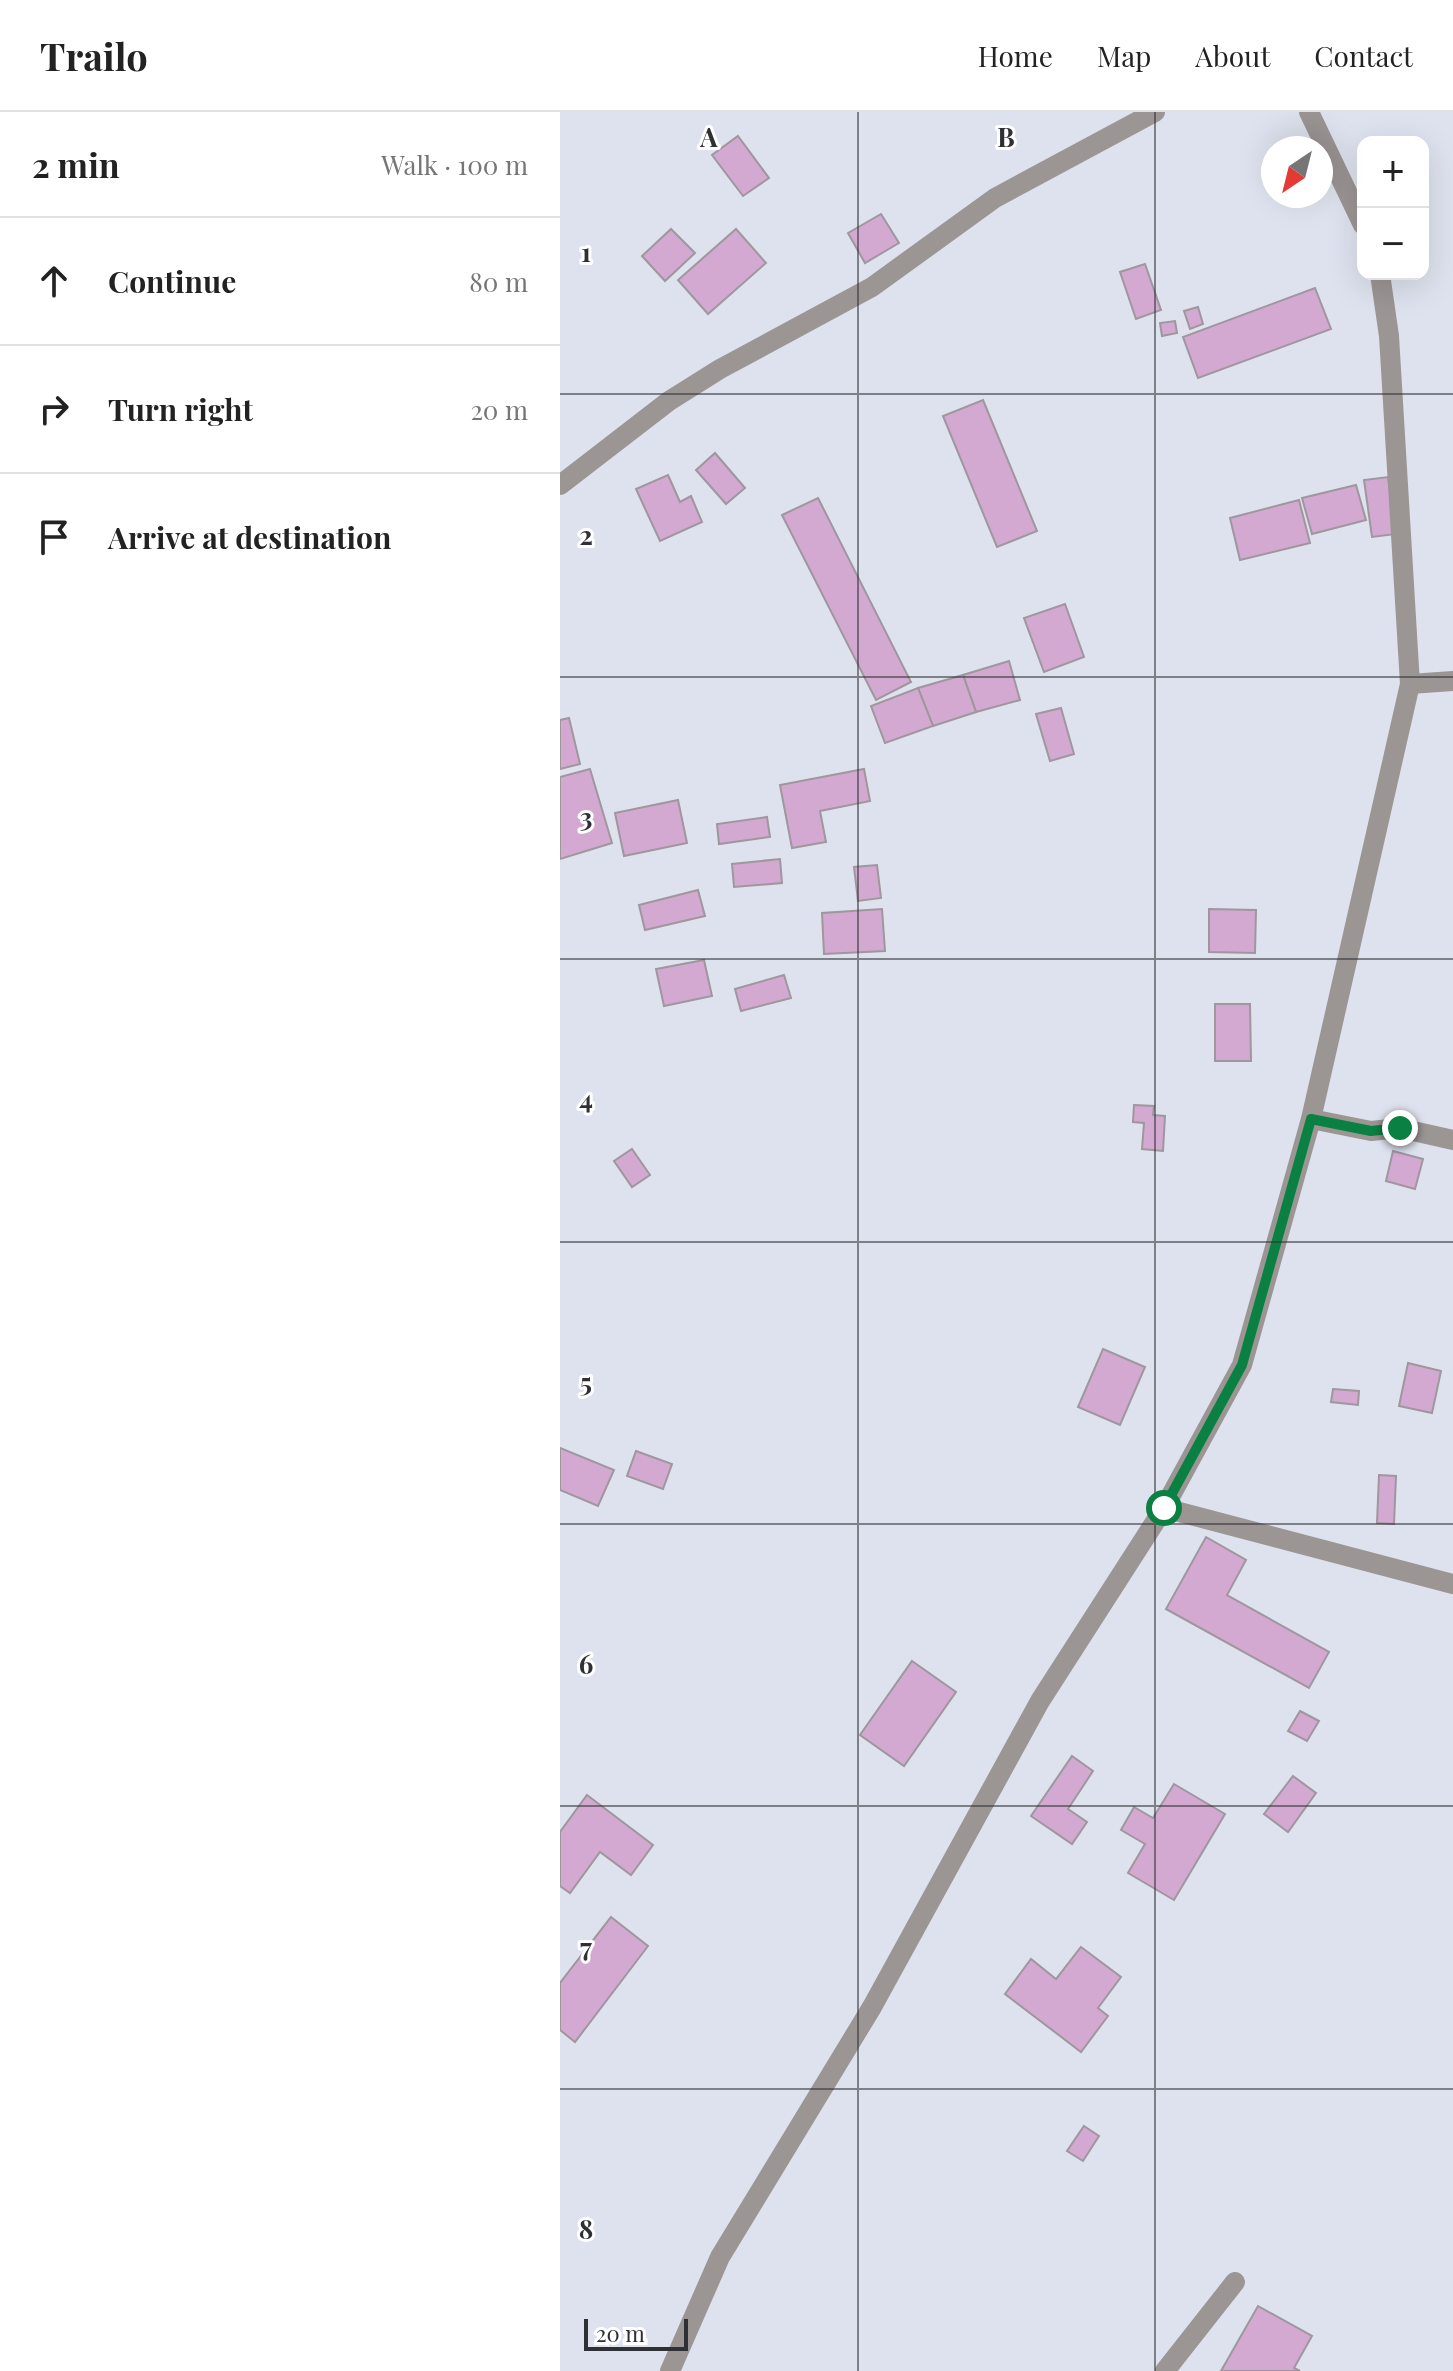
<!DOCTYPE html>
<meta charset="utf-8">
<style>
:root{--surface:#fff;--page:#f6f6f6;--text:#222;--muted:#767676;--line:#e0e0e0}
body{margin:0;font-family:"Playfair Display",serif;background:var(--page);color:var(--text)}
.controls{position:absolute;right:24px;top:24px;display:grid;overflow:hidden;border-radius:16px;box-shadow:0 8px 32px #0002}
.controls button{width:72px;height:72px;display:grid;place-items:center;padding:0;border:0;border-bottom:2px solid var(--line);background:var(--surface);color:var(--text);font:40px sans-serif}
.compass{position:absolute;left:701px;top:24px;width:72px;height:72px;border-radius:50%;background:var(--surface);box-shadow:0 8px 32px #0002;rotate:215deg}
.scale{position:absolute;left:24px;bottom:20px;width:104px;box-sizing:border-box;padding-left:8px;border:4px solid #2f3035;border-top:0;font-size:22px;line-height:28px;white-space:nowrap;color:#2f3035;-webkit-text-stroke:6px #fff;paint-order:stroke}
.stop{position:absolute;width:24px;height:24px;margin:-18px;border:6px solid #0b8043;border-radius:50%;background:#fff}
.stop.end{background:#0b8043;border-color:#fff;box-shadow:0 2px 8px #0008}
.list{margin:0;padding:0;list-style:none}
h2{display:flex;justify-content:space-between;align-items:center;height:104px;margin:0;padding:0 32px;font-size:34px}
h2 small{font-size:26px;font-weight:400;color:var(--muted)}
.list li{display:grid;grid-template-columns:52px 1fr auto;gap:24px;align-items:center;box-sizing:border-box;height:128px;padding:0 32px;border-top:2px solid var(--line)}
.list b{display:block;font-size:30px;white-space:nowrap}
.list em{font-size:26px;font-style:normal;color:var(--muted)}
.icon{flex:none;width:44px;height:44px;fill:none;stroke:currentColor;stroke-width:2;stroke-linecap:round;stroke-linejoin:round}
.map{position:relative;flex:none;width:893px;height:2259px;overflow:hidden}
header{display:flex;align-items:center;gap:48px;box-sizing:border-box;height:112px;padding:0 40px;background:var(--surface);border-bottom:2px solid var(--line)}
header strong{font-size:38px}
nav{display:flex;gap:44px;margin-inline-start:auto;font-size:28px}
main{display:flex}
aside{flex:1;background:var(--surface)}
.map>svg:first-child{display:block}
.building{fill:#d4a9d1;stroke:#9f969e;stroke-width:2}
.lines{fill:none;stroke-linecap:round;stroke-linejoin:round}
.minor{stroke:#9b9594;stroke-width:20}
.route{stroke:#0b8043;stroke-width:10}
.grid{fill:none;stroke:#2f3035;stroke-width:2;stroke-opacity:0.55}
.grid-label{font-size:26px;text-anchor:middle;font-weight:bold;fill:#2f3035;stroke:#fff;stroke-width:6;stroke-linejoin:round;paint-order:stroke}
</style>
<header>
<strong>Trailo</strong>
<nav><a>Home</a><a>Map</a><a>About</a><a>Contact</a></nav>
</header>
<main>
<aside>
<h2>2 min<small>Walk · 100 m</small></h2>
<ul class="list">
<li><svg class="icon" aria-label="ahead" viewBox="0 0 24 24"><path d="M12 20V5M6 11l6-6 6 6"/></svg><div><b>Continue</b></div><em>80 m</em></li>
<li><svg class="icon" aria-label="right" viewBox="0 0 24 24"><path d="M7 20v-9h11M14 6l5 5-5 5"/></svg><div><b>Turn right</b></div><em>20 m</em></li>
<li><svg class="icon" aria-label="arrive" viewBox="0 0 24 24"><path d="M6 21V4h12l-3 4 3 4H6"/></svg><div><b>Arrive at destination</b></div></li>
</ul>
</aside>
<div class="map">
<svg width="893" height="2259" viewBox="0 0 893 2259">
<rect width="100%" height="100%" fill="#dee2ee"/>
<g class="building">
<polygon points="178,24 209,66 183,84 152,43"/>
<polygon points="321,102 339,131 305,151 288,121"/>
<polygon points="111,117 135,141 105,169 82,144"/>
<polygon points="176,117 206,151 148,202 118,168"/>
<polygon points="585,152 601,198 576,207 560,160"/>
<polygon points="755,176 771,217 638,266 623,225"/>
<polygon points="638,195 643,212 630,217 624,199"/>
<polygon points="615,209 617,221 602,224 600,211"/>
<polygon points="423,288 477,419 437,435 383,304"/>
<polygon points="155,341 185,376 166,392 136,358"/>
<polygon points="108,363 120,390 131,384 142,410 100,429 76,377"/>
<polygon points="828,365 836,422 812,425 804,368"/>
<polygon points="796,373 806,408 752,422 742,386"/>
<polygon points="258,386 351,570 316,588 222,403"/>
<polygon points="739,388 750,431 680,448 670,406"/>
<polygon points="505,492 524,545 484,560 464,506"/>
<polygon points="449,549 460,588 416,600 403,563"/>
<polygon points="403,563 416,600 373,614 358,576"/>
<polygon points="358,576 373,614 325,631 311,594"/>
<polygon points="501,596 514,642 490,649 476,602"/>
<polygon points="9,606 20,652 0,657 0,608"/>
<polygon points="30,657 52,731 0,747 0,665"/>
<polygon points="304,657 310,689 260,699 266,730 232,736 220,673"/>
<polygon points="118,688 127,731 64,744 55,701"/>
<polygon points="207,705 210,725 159,732 157,712"/>
<polygon points="220,747 222,771 174,775 172,752"/>
<polygon points="317,753 321,786 298,789 294,755"/>
<polygon points="138,778 145,804 85,818 79,793"/>
<polygon points="322,797 325,839 264,842 262,801"/>
<polygon points="649,797 696,798 695,841 649,840"/>
<polygon points="144,848 152,884 104,894 96,857"/>
<polygon points="224,863 231,886 181,899 175,877"/>
<polygon points="655,892 690,892 691,949 655,949"/>
<polygon points="574,993 594,994 593,1003 605,1004 603,1039 582,1037 584,1011 573,1010"/>
<polygon points="72,1037 90,1063 72,1075 54,1049"/>
<polygon points="833,1039 863,1047 855,1077 826,1069"/>
<polygon points="543,1237 585,1255 560,1313 518,1295"/>
<polygon points="848,1251 881,1259 872,1301 839,1294"/>
<polygon points="773,1277 799,1279 798,1293 771,1290"/>
<polygon points="0,1336 54,1358 38,1394 0,1378"/>
<polygon points="76,1339 112,1352 103,1377 67,1364"/>
<polygon points="819,1363 836,1364 834,1412 817,1411"/>
<polygon points="646,1425 686,1448 667,1483 769,1540 749,1576 606,1497"/>
<polygon points="352,1549 396,1580 344,1654 300,1623"/>
<polygon points="740,1599 759,1609 747,1629 728,1619"/>
<polygon points="512,1644 533,1659 508,1697 527,1710 512,1732 471,1704"/>
<polygon points="733,1664 756,1681 728,1720 704,1702"/>
<polygon points="614,1672 665,1702 614,1788 568,1761 585,1732 561,1718 574,1695 593,1706"/>
<polygon points="27,1683 93,1733 71,1763 40,1740 10,1781 0,1774 0,1720"/>
<polygon points="51,1805 88,1834 15,1930 0,1918 0,1871"/>
<polygon points="521,1835 561,1865 538,1896 548,1904 521,1940 445,1882 471,1847 496,1867"/>
<polygon points="524,2014 539,2024 523,2049 507,2039"/>
<polygon points="698,2194 752,2224 734,2256 740,2259 661,2259"/>
</g>
<g class="lines">
<g class="minor">
<polyline points="749,0 803,113"/>
<polyline points="0,373 109,289 160,257 312,175 435,86 595,0"/>
<polyline points="850,572 893,569"/>
<polyline points="751,1007 811,1019 840,1016 893,1028"/>
<polyline points="604,1396 893,1472"/>
<polyline points="110,2259 160,2145 312,1895 480,1589 604,1396 682,1253 751,1007 850,572 829,224 820,162"/>
<polyline points="605,2259 675,2170"/>
</g>
</g>
<g class="lines">
<polyline class="route" points="604,1396 682,1253 751,1007 811,1019 840,1016"/>
</g>
<path class="grid" d="M298,0V2259M595,0V2259M0,282H893M0,565H893M0,847H893M0,1130H893M0,1412H893M0,1694H893M0,1977H893"/>
<g class="grid-label">
<text x="149" y="35">A</text>
<text x="446" y="35">B</text>
<text x="26" y="150">1</text>
<text x="26" y="433">2</text>
<text x="26" y="715">3</text>
<text x="26" y="997">4</text>
<text x="26" y="1280">5</text>
<text x="26" y="1562">6</text>
<text x="26" y="1845">7</text>
<text x="26" y="2127">8</text>
</g>
</svg>
<div class="controls">
<button>+</button>
<button>−</button>
</div>
<svg class="compass" viewBox="-18 -18 36 36"><path d="M0-13l5 13h-10z" fill="#e53935"/><path d="M0 13l5-13h-10z" fill="#767676"/></svg>
<div class="scale">20 m</div>
<div class="stop" style="left:604px;top:1396px"></div>
<div class="stop end" style="left:840px;top:1016px"></div>
</div>
</main>
